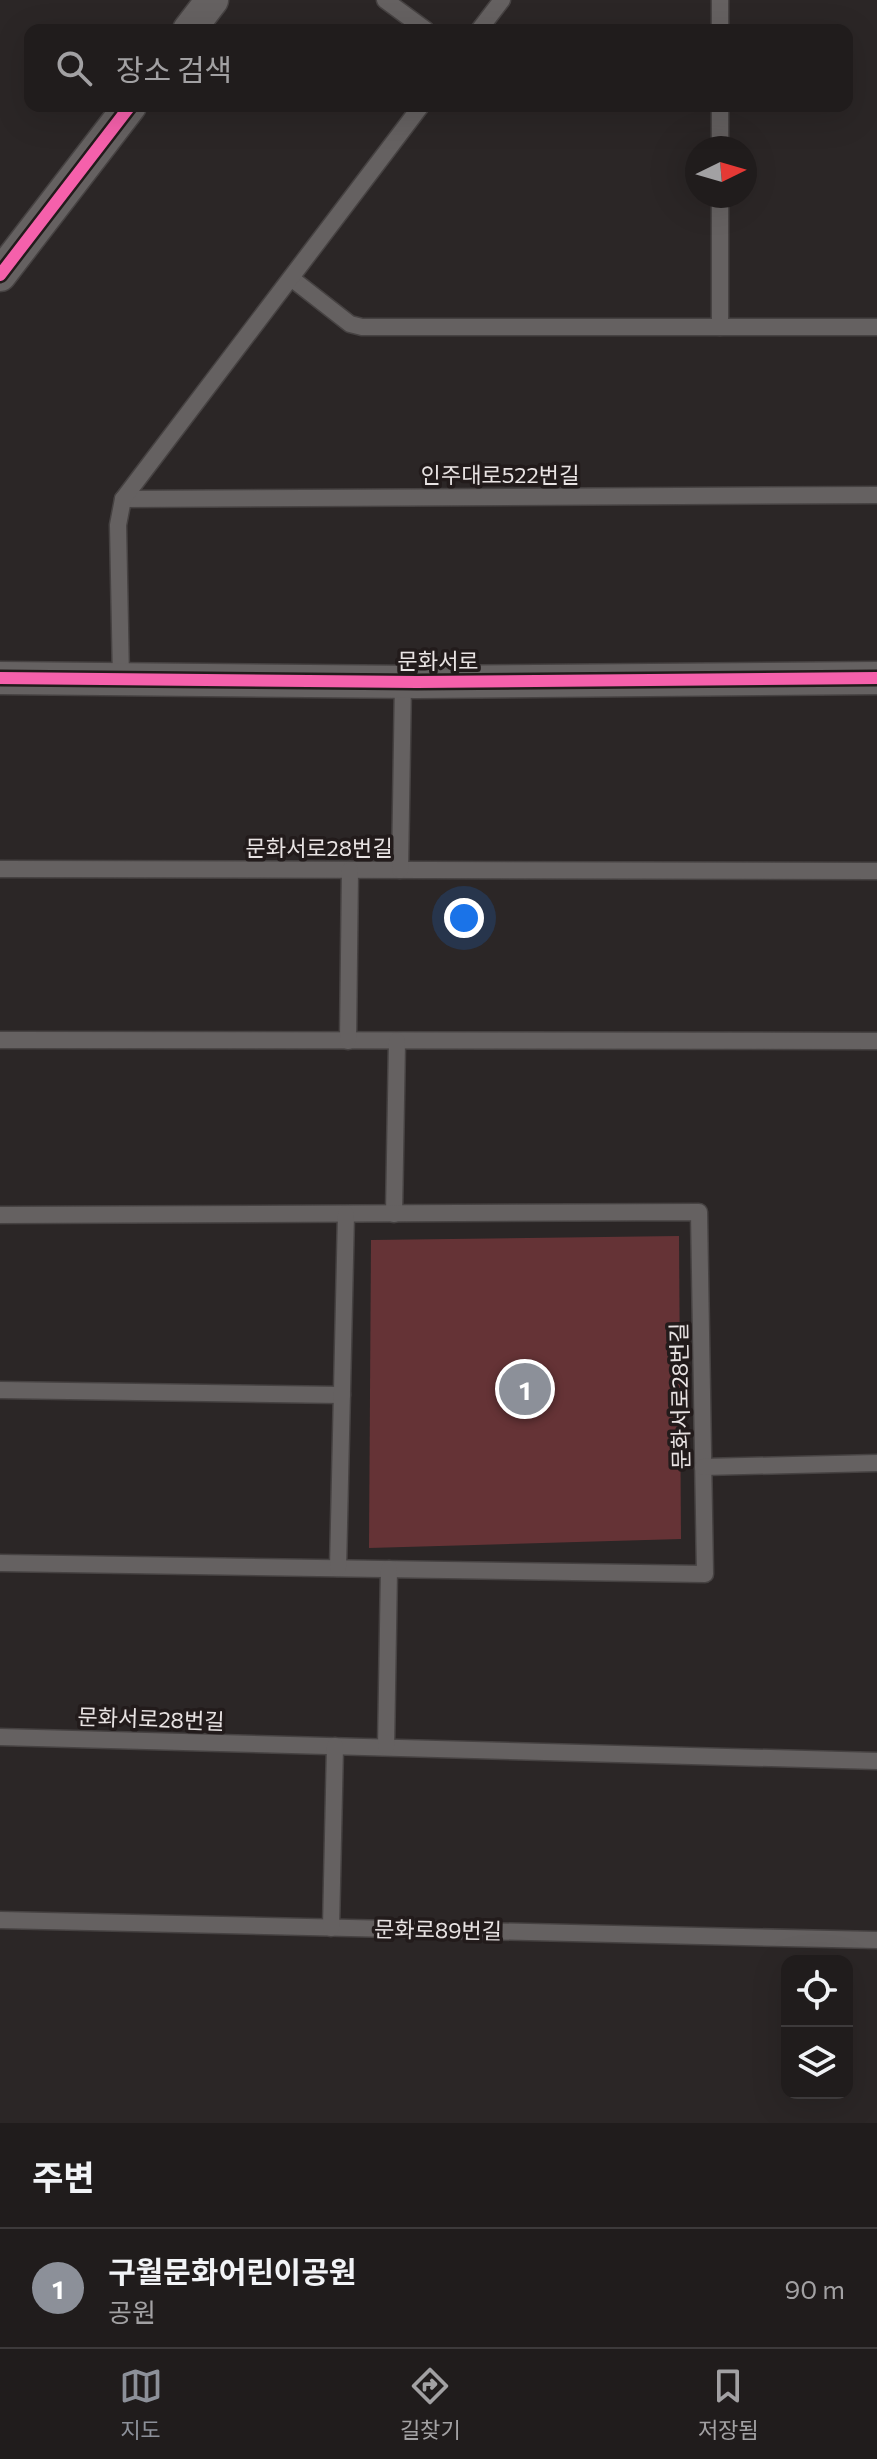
<!DOCTYPE html>
<html lang="ko">
<meta charset="utf-8">
<style>
:root{--surface:#201c1c;--page:#2d2929;--text:#f1f3f6;--muted:#a2a1a3;--line:#3d3a3b;--accent:#8c9099}
body{margin:0;font-family:Commissioner,"Noto Sans KR",sans-serif;background:var(--page);color:var(--text)}
.controls{position:absolute;right:24px;bottom:24px;display:grid;overflow:hidden;border-radius:16px;box-shadow:0 8px 32px #0002}
.controls button{width:72px;height:72px;display:grid;place-items:center;padding:0;border:0;border-bottom:2px solid var(--line);background:var(--surface);color:var(--text);font:40px sans-serif}
.compass{position:absolute;left:685px;top:136px;width:72px;height:72px;border-radius:50%;background:var(--surface);box-shadow:0 8px 32px #0002;rotate:85deg}
.you{position:absolute;left:464px;top:918px;width:28px;height:28px;margin:-20px;border:6px solid #fff;border-radius:50%;background:#1a73e8;box-shadow:0 0 0 12px #1a73e833}
.badge{display:grid;place-items:center;width:52px;height:52px;border-radius:50%;background:var(--accent);color:#fff;font-size:26px;font-weight:700}
.pin{position:absolute;translate:-50% -50%;border:4px solid #fff;box-shadow:0 2px 8px #0006}
.list{margin:0;padding:0;list-style:none}
h2{display:flex;justify-content:space-between;align-items:center;height:104px;margin:0;padding:0 32px;font-size:34px}
h2 small{font-size:26px;font-weight:400;color:var(--muted)}
.list li{display:grid;grid-template-columns:52px 1fr auto;gap:24px;align-items:center;box-sizing:border-box;height:120px;padding:0 32px;border-top:2px solid var(--line)}
.list b{display:block;font-size:30px;white-space:nowrap}
.list p{margin:0;font-size:26px;white-space:nowrap;color:var(--muted)}
.list em{font-size:26px;font-style:normal;color:var(--muted)}
.icon{flex:none;width:44px;height:44px;fill:none;stroke:currentColor;stroke-width:2;stroke-linecap:round;stroke-linejoin:round}
.map{position:relative;flex:none;width:877px;height:2123px;overflow:hidden}
.search{position:absolute;background:var(--surface);box-shadow:0 8px 32px #0002;left:24px;right:24px;top:24px;height:88px;display:flex;align-items:center;gap:20px;box-sizing:border-box;padding:0 28px;border-radius:16px;color:var(--muted);font-size:30px}
.sheet{height:224px;background:var(--surface)}
nav{display:flex;justify-content:space-around;align-items:center;box-sizing:border-box;height:112px;border-top:2px solid var(--line);background:var(--surface);font-size:22px;color:var(--muted)}
nav a{display:grid;justify-items:center;gap:4px}
nav .on{color:var(--accent)}
.map>svg:first-child{display:block}
.green{fill:#653336}
.lines{fill:none;stroke-linecap:round;stroke-linejoin:round}
.lane-casing{stroke:#464242;stroke-width:19}
.street-casing{stroke:#464242;stroke-width:35}
.lane{stroke:#656161;stroke-width:16}
.street{stroke:#656161;stroke-width:32}
.cycleway-casing{stroke:#221b1b;stroke-width:17}
.cycleway{stroke:#f560ab;stroke-width:12}
.labels{text-anchor:middle;stroke-width:7;stroke-linejoin:round;paint-order:stroke}
.street-label{font-size:22px;fill:#e8e3e3;stroke:#221b1b}
</style>
<div class="map">
<svg width="877" height="2123" viewBox="0 0 877 2123">
<rect width="100%" height="100%" fill="#2b2626"/>
<polygon class="green" points="679,1236 681,1539 369,1548 371,1240"/>
<g class="lines">
<g class="lane-casing">
<g id="lane">
<polyline points="385,0 426,30"/>
<polyline points="720,0 720,30"/>
<polyline points="479,30 502,0"/>
<polyline points="720,106 720,148"/>
<polyline points="720,196 720,327"/>
<polyline points="291,278 350,324 362,327 877,327"/>
<polyline points="123,499 877,495"/>
<polyline points="121,679 118,525 123,499 421,106"/>
<polyline points="0,869 877,871"/>
<polyline points="400,870 403,681"/>
<polyline points="0,1040 877,1041"/>
<polyline points="348,1041 350,870"/>
<polyline points="394,1214 397,1041"/>
<polyline points="0,1215 699,1212 705,1574 0,1563"/>
<polyline points="0,1390 342,1395"/>
<polyline points="703,1467 877,1463"/>
<polyline points="338,1568 346,1214"/>
<polyline points="0,1737 877,1761"/>
<polyline points="386,1747 389,1569"/>
<polyline points="0,1920 877,1940"/>
<polyline points="331,1928 335,1746"/>
</g>
</g>
<g class="street-casing">
<g id="street">
<polyline points="189,30 212,0"/>
<polyline points="0,275 130,106"/>
<polyline points="0,678 417,682 877,678"/>
</g>
</g>
<use href="#lane" class="lane"/>
<use href="#street" class="street"/>
<g class="cycleway-casing">
<g id="cycleway">
<polyline points="0,275 130,106"/>
<polyline points="0,678 417,682 877,678"/>
</g>
</g>
<use href="#cycleway" class="cycleway"/>
</g>
<g class="labels">
<g class="street-label">
<text x="500" y="483">인주대로522번길</text>
<text x="438" y="669">문화서로</text>
<text x="319" y="856">문화서로28번길</text>
<text transform="translate(680 1396) rotate(-91)" y="8">문화서로28번길</text>
<text transform="translate(151 1719) rotate(2)" y="8">문화서로28번길</text>
<text transform="translate(438 1930) rotate(1)" y="8">문화로89번길</text>
</g>
</g>
</svg>
<div class="controls">
<button><svg class="icon" aria-label="locate" viewBox="0 0 24 24"><circle cx="12" cy="12" r="6"/><path d="M12 2v4M12 18v4M2 12h4M18 12h4"/></svg></button>
<button><svg class="icon" aria-label="layers" viewBox="0 0 24 24"><path d="M12 4l9 5-9 5-9-5zM3 14l9 5 9-5"/></svg></button>
</div>
<svg class="compass" viewBox="-18 -18 36 36"><path d="M0-13l5 13h-10z" fill="#e53935"/><path d="M0 13l5-13h-10z" fill="#a2a1a3"/></svg>
<div class="you"></div>
<div class="pin badge" style="left:525px;top:1389px">1</div>
<div class="search"><svg class="icon" aria-label="search" viewBox="0 0 24 24"><circle cx="10" cy="10" r="6"/><path d="M15 15l6 6"/></svg>장소 검색</div>
</div>
<section class="sheet">
<h2>주변<small></small></h2>
<ul class="list">
<li><span class="badge">1</span><div><b>구월문화어린이공원</b><p>공원</p></div><em>90 m</em></li>
</ul>
</section>
<nav>
<a class="on"><svg class="icon" aria-label="map" viewBox="0 0 24 24"><path d="M3 6l6-2 6 2 6-2v14l-6 2-6-2-6 2zM9 4v14M15 6v14"/></svg>지도</a>
<a><svg class="icon" aria-label="directions" viewBox="0 0 24 24"><path d="M12 3l9 9-9 9-9-9zM9 14v-3h6M13 9l2 2-2 2"/></svg>길찾기</a>
<a><svg class="icon" aria-label="saved" viewBox="0 0 24 24"><path d="M7 4h10v16l-5-4-5 4z"/></svg>저장됨</a>
</nav>
